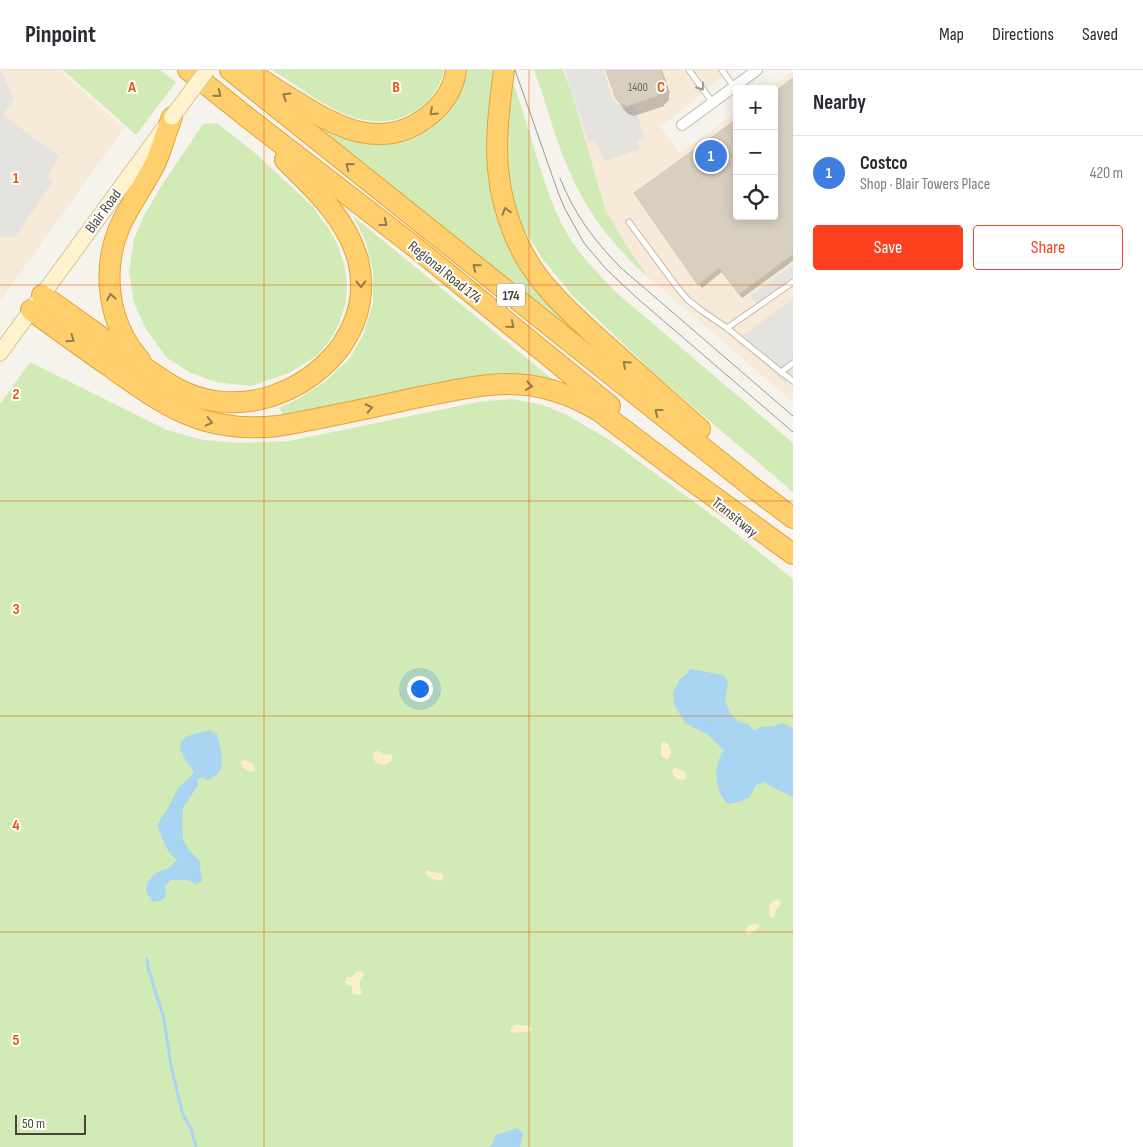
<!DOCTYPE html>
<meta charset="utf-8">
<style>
:root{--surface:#fff;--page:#f7f7f7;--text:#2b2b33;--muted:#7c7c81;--line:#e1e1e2;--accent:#fc3f1d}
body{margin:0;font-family:"Sofia Sans Condensed",sans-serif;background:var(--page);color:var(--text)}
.controls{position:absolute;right:15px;top:15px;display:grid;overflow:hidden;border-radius:5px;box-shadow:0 2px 12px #0003}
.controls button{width:45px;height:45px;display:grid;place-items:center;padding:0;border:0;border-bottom:1px solid var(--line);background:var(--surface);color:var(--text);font:25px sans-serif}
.scale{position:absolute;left:15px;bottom:12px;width:71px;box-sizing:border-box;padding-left:5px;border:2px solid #4b4439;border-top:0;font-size:14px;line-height:18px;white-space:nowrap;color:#4b4439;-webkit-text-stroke:4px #fff;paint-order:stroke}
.you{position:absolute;left:419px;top:618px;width:18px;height:18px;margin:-12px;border:4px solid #fff;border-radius:50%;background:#1a73e8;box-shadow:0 0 0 8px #1a73e833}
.badge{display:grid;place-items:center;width:32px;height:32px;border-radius:50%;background:var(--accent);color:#fff;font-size:16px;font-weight:700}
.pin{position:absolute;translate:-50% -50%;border:2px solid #fff;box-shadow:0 1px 5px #0006}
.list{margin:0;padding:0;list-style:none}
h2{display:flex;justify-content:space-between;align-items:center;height:65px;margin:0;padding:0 20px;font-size:21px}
h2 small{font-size:16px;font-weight:400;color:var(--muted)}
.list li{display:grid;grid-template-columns:32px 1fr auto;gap:15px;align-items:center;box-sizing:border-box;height:75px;padding:0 20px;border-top:1px solid var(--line)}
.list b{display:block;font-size:19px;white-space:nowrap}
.list p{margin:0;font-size:16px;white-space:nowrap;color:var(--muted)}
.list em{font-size:16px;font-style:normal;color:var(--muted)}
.actions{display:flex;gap:10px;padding:15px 20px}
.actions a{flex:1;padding:11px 0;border:1px solid var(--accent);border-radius:5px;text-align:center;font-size:18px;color:var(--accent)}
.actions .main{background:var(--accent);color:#fff}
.icon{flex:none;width:28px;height:28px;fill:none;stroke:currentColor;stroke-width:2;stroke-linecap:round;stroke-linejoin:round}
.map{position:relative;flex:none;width:793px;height:1077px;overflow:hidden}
header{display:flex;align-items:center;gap:30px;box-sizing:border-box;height:70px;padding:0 25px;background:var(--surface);border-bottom:1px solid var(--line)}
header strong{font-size:24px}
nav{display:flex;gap:28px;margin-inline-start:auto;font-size:18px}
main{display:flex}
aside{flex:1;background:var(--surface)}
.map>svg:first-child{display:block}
.commercial{fill:#f7ead8}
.green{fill:#d2eab5}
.sand{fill:#f9efc9}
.parking{fill:#e5e3e0}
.water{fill:#a9d4f2}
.shadow{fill:#0003}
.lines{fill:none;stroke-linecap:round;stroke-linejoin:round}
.stream{stroke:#a9d4f2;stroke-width:3}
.building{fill:#d8cfc1;stroke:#d3c7b4}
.service-casing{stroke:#c2bbae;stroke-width:7}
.minor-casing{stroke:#c2bbae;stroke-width:12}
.secondary-casing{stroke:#d6c79b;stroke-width:17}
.motorway-casing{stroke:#e0a43c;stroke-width:22}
.service{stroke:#fff;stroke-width:5}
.minor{stroke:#fff;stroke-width:10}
.secondary{stroke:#fff3cd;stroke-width:15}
.motorway{stroke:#ffcf6e;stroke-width:20}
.tram{stroke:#9a9a9a;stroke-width:1}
.secondary-bridge-casing{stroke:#d6c79b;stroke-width:17;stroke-linecap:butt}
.secondary-bridge{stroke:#fff3cd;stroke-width:15}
.oneway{stroke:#9c9892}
.oneway2{stroke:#937c4e}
.grid{fill:none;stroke:#e8590c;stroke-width:1;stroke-opacity:0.55}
.labels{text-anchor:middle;stroke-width:4;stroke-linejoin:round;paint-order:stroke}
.number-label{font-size:12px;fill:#6e675b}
.shield{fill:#fff;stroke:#817c74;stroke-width:1}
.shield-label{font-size:14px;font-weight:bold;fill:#4b4439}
.street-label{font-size:15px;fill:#4b4439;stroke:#fff}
.grid-label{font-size:16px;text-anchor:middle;font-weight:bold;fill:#e8590c;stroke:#fff;stroke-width:4;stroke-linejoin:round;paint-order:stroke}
</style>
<header>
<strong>Pinpoint</strong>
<nav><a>Map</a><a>Directions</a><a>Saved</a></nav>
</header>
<main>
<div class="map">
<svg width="793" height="1077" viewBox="0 0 793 1077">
<rect width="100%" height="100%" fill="#f6f3ec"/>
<g class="commercial">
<polygon points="0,0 59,0 124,58 0,231"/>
<polygon points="564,0 731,0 660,57 680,83 737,42 737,146 774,146 774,19 769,19 793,1 793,332 648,207 626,175 605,139 572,23"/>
</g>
<g class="green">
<polygon points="63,0 160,0 176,12 136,65"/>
<path d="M272,0H444C441,16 431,31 417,40C363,73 317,27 272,0Z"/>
<polygon points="464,0 497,0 499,136 599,274 595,279 324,62 327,56 394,69"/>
<path d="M534,0H563L572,23L605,139L626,175L648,207C608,172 581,134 562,83C551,56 545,27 534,0Z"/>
<path d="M514,15C522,39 530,63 537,88C547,119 557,152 577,179C589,195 604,209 618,224L793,373V422L657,306L572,225L542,188L521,154L513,133L505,82L508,43Z"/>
<polygon points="217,53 254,82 312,136 329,159 338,176 344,194 347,214 346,231 340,251 332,267 318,285 289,303 251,316 216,312 191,303 167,288 146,259 134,233 129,201 134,169 144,146 160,118 203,54"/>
<polygon points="353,146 546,304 563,317 285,348 279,338 296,330 326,311 350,288 362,267 373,234 373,201 365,170"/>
<polygon points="30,292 167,360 203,370 240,373 289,371 478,332 512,329 543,335 567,345 611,371 723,453 793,509 793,1077 0,1077 0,334"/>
</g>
<g class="sand">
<path d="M662,672H666C670,677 673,681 669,688L666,689L662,687L661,684V674Z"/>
<path d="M376,681H378L384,685L391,684L393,688C387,699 372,697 373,683Z"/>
<path d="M243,690C250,691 253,693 255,699L253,702C247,702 243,698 240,693L241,691Z"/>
<path d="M676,698L684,701L686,705V709C679,711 670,707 673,699Z"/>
<path d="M427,800L432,802L443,804V810C438,812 429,808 425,803Z"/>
<polygon points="777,829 780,830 781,834 775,842 775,847 773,848 770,847 769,835"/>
<polygon points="755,853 759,855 759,858 752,862 750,864 746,863 745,858"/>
<polygon points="362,901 364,904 359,914 362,924 357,925 352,923 352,916 349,916 345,912 347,907 352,907 356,902"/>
<path d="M514,955H526L532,958V960C527,963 516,963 511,962V959Z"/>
</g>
<g class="parking">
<polygon points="0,0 1,0 14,29 3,45 59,86 48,106 53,111 15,167 0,167"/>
<polygon points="565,0 603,0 614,32 625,39 634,36 645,68 637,71 640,79 605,91 595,70 589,73"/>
<polygon points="793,194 793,208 757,235 750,226"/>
<polygon points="793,229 793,307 785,313 738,269"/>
</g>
<g class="water">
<path d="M690,599L723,605L728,611L725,632L731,644L739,652L748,654L752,659L756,660C765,654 767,658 775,656C777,655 779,654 782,653L793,658V727L772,717L764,712L756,715L750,727L739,732L728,734C714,720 713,695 724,680L707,664L685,653L675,636L673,623L680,609L687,604Z"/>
<path d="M209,660L217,664C221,682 230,704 206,710L203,707L197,710L198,715L183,738L182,753L183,770L189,780L199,790L202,811L196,814L187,810H171L165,816L166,826L162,830L153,832L146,821L147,813L154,804L169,798L177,790L170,784L165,775L157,755L168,738L178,718L194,703C192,698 188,694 185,689C171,666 192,665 209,660Z"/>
<polygon points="518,1058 523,1064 520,1077 488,1077 492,1075 496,1065"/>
</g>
<g class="shadow">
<polygon points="607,0 662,0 670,23 669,23 669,30 664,35 664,36 634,46 628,44 624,40 617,29"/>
<polygon points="793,10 793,191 742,228 722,202 702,218 638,128 737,146 774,146"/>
</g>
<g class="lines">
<polyline class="stream" points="147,889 148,898 164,949 171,996 183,1045 191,1058 196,1077"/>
</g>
<g class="building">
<polygon points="606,0 661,0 665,13 664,13 664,18 663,21 659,24 659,25 628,36 621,34 616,29"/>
<polygon points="793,8 793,184 739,224 719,198 698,215 634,123 737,49 737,146 774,146 774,22"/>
</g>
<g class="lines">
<g class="service-casing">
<g id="service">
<polyline points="689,0 713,33"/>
<polyline points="722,0 734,17"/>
<polyline points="629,152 677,217 688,230 702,241 727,258 781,302 793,293"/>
<polyline points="727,258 793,212"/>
<polyline points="781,302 793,311"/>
</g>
</g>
<g class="minor-casing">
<polyline id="minor" points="682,55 757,0"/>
</g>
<g class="secondary-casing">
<polyline id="secondary" points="0,283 164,58"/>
</g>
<g class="motorway-casing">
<g id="motorway">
<polyline points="188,0 248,48 415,177 610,336"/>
<polyline points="230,0 752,417 793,448"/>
<path d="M504,0C500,32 495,66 498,99C502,142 519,187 549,220C567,241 588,259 609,278C639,305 669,332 700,359"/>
<path d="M255,5C269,15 283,24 297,32C337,58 383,81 427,47C442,36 454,19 456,0"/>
<path d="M42,225C74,247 106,271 138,293C163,310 184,327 215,331C293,343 379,272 358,190C347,149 314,119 285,90"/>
<path d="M31,240C57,259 83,278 109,296C166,337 204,364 278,356C324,348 369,338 415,328C446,322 478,314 509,314C541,314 572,325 599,341L677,400L793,484"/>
<path d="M140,290C107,253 101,198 121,154C131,133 145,114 155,94C162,79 166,62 172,47"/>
</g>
</g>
<use href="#service" class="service"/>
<use href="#minor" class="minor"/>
<use href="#secondary" class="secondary"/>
<use href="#motorway" class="motorway"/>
<g class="tram">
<polyline points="515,0 559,125 565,139 584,173 606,199 637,228 793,362"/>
<path d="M560,108C574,144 594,170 620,197L793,346"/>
</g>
<g class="secondary-bridge-casing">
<polyline id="secondary-bridge" points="172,47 207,0"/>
</g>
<use href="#secondary-bridge" class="secondary-bridge"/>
</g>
<defs><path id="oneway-chevron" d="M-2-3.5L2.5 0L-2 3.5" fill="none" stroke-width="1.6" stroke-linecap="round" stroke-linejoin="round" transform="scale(1.25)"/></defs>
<use class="oneway" href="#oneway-chevron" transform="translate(701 17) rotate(54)"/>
<g class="oneway2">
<use href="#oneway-chevron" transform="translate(218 24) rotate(39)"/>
<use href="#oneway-chevron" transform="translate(286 26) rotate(-148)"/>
<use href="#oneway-chevron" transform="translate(433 42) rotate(137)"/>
<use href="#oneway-chevron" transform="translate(349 96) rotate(-141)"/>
<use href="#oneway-chevron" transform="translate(506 141) rotate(-106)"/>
<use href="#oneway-chevron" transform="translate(384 153) rotate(38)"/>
<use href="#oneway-chevron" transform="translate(476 197) rotate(-141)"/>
<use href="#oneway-chevron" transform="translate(361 214) rotate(89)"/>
<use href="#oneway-chevron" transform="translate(111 227) rotate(-100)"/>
<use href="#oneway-chevron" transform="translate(511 255) rotate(40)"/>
<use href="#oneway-chevron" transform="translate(71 269) rotate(35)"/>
<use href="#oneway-chevron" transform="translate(626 294) rotate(-138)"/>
<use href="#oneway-chevron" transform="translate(529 316) rotate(9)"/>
<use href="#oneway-chevron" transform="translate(369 338) rotate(-12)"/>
<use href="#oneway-chevron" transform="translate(658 342) rotate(-142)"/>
<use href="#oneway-chevron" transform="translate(209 352) rotate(14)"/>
</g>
<path class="grid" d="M264,0V1077M529,0V1077M0,215H793M0,431H793M0,646H793M0,862H793"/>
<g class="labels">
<g class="number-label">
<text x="638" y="21">1400</text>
</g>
<rect class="shield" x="497" y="213.5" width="28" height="23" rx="4"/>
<g class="shield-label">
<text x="511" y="230">174</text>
</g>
<g class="street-label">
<text transform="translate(103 141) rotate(-54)" y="5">Blair Road</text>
<text transform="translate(445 202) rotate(39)" y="5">Regional Road 174</text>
<text transform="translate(735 447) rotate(39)" y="5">Transitway</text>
</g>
</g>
<g class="grid-label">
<text x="132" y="22">A</text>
<text x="396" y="22">B</text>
<text x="661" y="22">C</text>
<text x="16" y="113">1</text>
<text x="16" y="329">2</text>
<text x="16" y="544">3</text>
<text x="16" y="760">4</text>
<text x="16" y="975">5</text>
</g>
</svg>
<div class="controls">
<button>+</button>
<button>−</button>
<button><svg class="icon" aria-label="locate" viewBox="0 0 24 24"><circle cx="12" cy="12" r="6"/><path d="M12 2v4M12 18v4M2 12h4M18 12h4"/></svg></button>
</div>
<div class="scale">50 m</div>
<div class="you"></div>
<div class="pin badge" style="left:711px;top:86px;background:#3f7fe0">1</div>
</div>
<aside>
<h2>Nearby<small></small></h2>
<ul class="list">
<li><span class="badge" style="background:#3f7fe0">1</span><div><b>Costco</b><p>Shop · Blair Towers Place</p></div><em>420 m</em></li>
</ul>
<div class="actions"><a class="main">Save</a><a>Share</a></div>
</aside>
</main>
